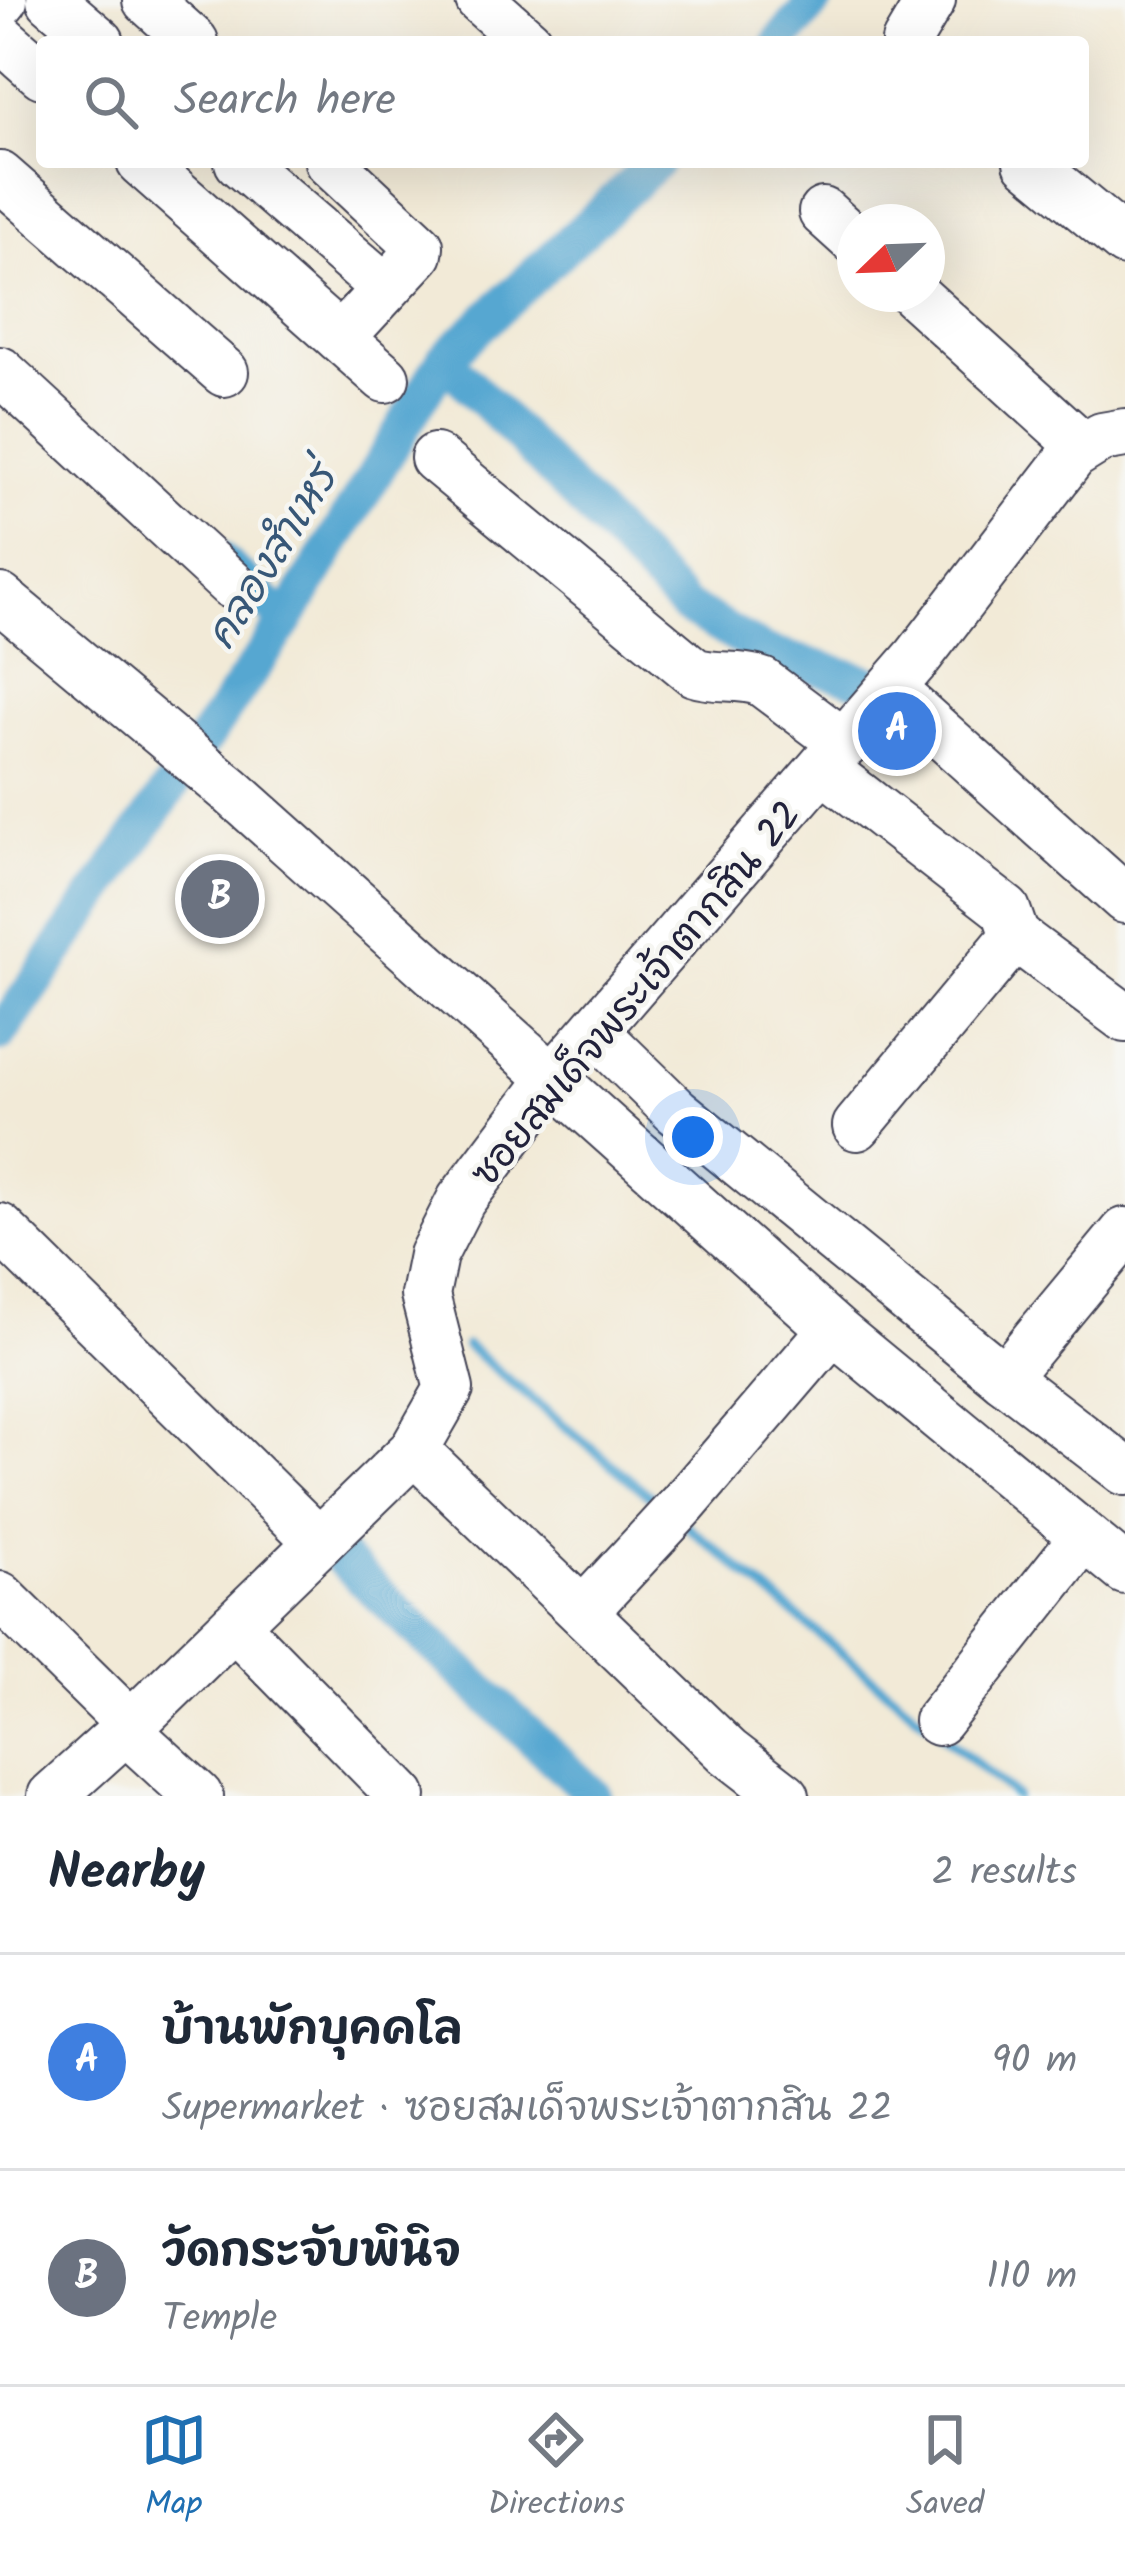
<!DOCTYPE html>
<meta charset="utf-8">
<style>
:root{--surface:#fff;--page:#f6f6f7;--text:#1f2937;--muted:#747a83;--line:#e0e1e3;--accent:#1f6fb2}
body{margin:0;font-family:Kalam,"Playpen Sans Thai",sans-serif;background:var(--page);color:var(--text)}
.compass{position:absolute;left:837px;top:204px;width:108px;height:108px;border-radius:50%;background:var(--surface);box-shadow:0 12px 48px #0002;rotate:247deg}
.you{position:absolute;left:693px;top:1137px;width:42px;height:42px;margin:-30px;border:9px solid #fff;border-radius:50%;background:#1a73e8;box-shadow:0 0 0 18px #1a73e833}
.badge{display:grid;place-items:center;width:78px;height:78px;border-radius:50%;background:var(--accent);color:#fff;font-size:39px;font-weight:700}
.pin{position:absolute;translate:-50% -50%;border:6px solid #fff;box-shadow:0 3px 12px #0006}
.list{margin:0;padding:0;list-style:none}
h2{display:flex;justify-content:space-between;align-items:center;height:156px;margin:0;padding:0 48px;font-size:51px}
h2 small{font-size:39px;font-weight:400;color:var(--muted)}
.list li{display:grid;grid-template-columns:78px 1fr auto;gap:36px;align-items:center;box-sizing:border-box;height:216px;padding:0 48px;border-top:3px solid var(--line)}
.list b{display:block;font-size:45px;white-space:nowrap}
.list p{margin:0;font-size:39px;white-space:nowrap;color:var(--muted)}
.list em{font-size:39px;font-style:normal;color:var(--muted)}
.icon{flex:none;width:66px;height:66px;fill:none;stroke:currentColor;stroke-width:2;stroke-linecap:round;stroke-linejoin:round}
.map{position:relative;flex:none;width:1125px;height:1796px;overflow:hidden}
.search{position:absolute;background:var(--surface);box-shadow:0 12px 48px #0002;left:36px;right:36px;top:36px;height:132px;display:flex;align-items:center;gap:30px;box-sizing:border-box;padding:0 42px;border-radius:12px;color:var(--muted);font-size:45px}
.sheet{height:588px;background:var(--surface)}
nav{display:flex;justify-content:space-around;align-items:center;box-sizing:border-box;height:168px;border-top:3px solid var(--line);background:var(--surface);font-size:33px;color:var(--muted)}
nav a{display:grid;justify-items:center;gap:6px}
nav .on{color:var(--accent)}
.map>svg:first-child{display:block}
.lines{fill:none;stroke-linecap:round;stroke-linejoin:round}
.stream{stroke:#57a7d1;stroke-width:10}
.canal{stroke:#57a7d1;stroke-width:36}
.minor-casing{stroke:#414052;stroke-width:52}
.minor{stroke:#fff;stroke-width:48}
.labels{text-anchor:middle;stroke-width:9;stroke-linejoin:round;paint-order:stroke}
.street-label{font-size:39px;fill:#22223b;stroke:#f6f6f2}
.water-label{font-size:42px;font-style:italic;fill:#375777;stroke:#f6f6f2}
</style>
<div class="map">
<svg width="1125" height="1796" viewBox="0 0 1125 1796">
<rect width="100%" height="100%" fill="#f6f6f2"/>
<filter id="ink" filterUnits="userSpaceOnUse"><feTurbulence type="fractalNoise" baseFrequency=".00833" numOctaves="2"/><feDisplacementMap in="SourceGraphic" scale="24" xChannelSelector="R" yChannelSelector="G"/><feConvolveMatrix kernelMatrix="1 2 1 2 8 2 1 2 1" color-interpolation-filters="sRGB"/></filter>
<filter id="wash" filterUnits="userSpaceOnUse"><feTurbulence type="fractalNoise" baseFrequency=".004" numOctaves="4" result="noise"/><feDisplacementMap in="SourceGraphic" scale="48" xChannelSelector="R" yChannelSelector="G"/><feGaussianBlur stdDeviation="2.7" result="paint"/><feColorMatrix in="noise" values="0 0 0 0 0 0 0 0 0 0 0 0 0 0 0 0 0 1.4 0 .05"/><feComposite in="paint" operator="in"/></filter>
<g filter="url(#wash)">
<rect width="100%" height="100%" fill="#f2ead7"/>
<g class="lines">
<g class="stream">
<polyline points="467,1346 666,1509"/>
<polyline points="685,1524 926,1722"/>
<polyline points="940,1733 1016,1796"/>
</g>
<g class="canal">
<polyline points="780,42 816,0"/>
<polyline points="444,359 684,606 764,652 891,689 907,704"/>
<polyline points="218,558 286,621"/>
<polyline points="0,1034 286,621 444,359 656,162"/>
<polyline points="340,1558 594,1796"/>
</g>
</g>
</g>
<g filter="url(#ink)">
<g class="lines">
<g class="minor-casing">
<g id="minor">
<polyline points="51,0 100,42"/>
<polyline points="147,0 194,42"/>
<polyline points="480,0 528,42"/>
<polyline points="0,3 3,0"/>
<polyline points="0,37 42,74"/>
<polyline points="906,42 931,0"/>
<polyline points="141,162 385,378"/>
<polyline points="239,162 384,287"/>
<polyline points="329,162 419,246 418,254 340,338"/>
<polyline points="1028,162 1125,242"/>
<polyline points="0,176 224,372"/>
<polyline points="823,212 855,241"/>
<polyline points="914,294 1082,446"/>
<polyline points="0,371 231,584"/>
<path d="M435,458L694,672C717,680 740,673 762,682L845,744"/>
<polyline points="0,598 229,789 833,1329 1125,1570"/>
<polyline points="891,689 1125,899"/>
<polyline points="824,769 1006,910 1015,936 857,1126"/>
<polyline points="1015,936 1125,1018"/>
<polyline points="595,1032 676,1111 1004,1378 1125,1471"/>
<polyline points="0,1228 319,1542"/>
<polyline points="1004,1378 1125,1232"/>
<polyline points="414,1450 728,1752 785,1796"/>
<polyline points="0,1596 131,1725"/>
<polyline points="583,1612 683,1504 833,1329"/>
<polyline points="234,1625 402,1796"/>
<polyline points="938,1721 1084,1537"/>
<polyline points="126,1730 198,1796"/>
<polyline points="52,1796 131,1725 414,1450 449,1389 425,1295 433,1255 461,1200 554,1077 917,658 1073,455 1102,437 1125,433"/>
</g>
</g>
<use href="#minor" class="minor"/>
</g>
</g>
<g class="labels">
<g class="street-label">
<text transform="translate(635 993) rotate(-50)" y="14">ซอยสมเด็จพระเจ้าตากสิน 22</text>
</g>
<g class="water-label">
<text transform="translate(270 556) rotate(-58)" y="15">คลองสำเหร่</text>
</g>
</g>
</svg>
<svg class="compass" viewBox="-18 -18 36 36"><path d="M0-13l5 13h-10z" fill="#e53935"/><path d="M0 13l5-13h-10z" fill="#747a83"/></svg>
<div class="you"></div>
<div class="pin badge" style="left:897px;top:731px;background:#3f7fe0">A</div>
<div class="pin badge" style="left:220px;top:899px;background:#6b7280">B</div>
<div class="search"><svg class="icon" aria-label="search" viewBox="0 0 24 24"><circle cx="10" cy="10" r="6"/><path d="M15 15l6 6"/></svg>Search here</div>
</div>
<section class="sheet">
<h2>Nearby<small>2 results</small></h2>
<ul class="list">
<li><span class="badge" style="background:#3f7fe0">A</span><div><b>บ้านพักบุคคโล</b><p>Supermarket · ซอยสมเด็จพระเจ้าตากสิน 22</p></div><em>90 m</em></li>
<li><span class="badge" style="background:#6b7280">B</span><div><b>วัดกระจับพินิจ</b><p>Temple</p></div><em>110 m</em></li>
</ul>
</section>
<nav>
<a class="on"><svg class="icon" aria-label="map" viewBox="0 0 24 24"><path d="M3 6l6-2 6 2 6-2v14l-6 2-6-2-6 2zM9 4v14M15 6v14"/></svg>Map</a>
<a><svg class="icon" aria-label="directions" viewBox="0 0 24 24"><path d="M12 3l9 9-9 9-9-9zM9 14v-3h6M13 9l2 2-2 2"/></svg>Directions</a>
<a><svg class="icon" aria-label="saved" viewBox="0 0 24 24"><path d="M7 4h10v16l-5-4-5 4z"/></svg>Saved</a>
</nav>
